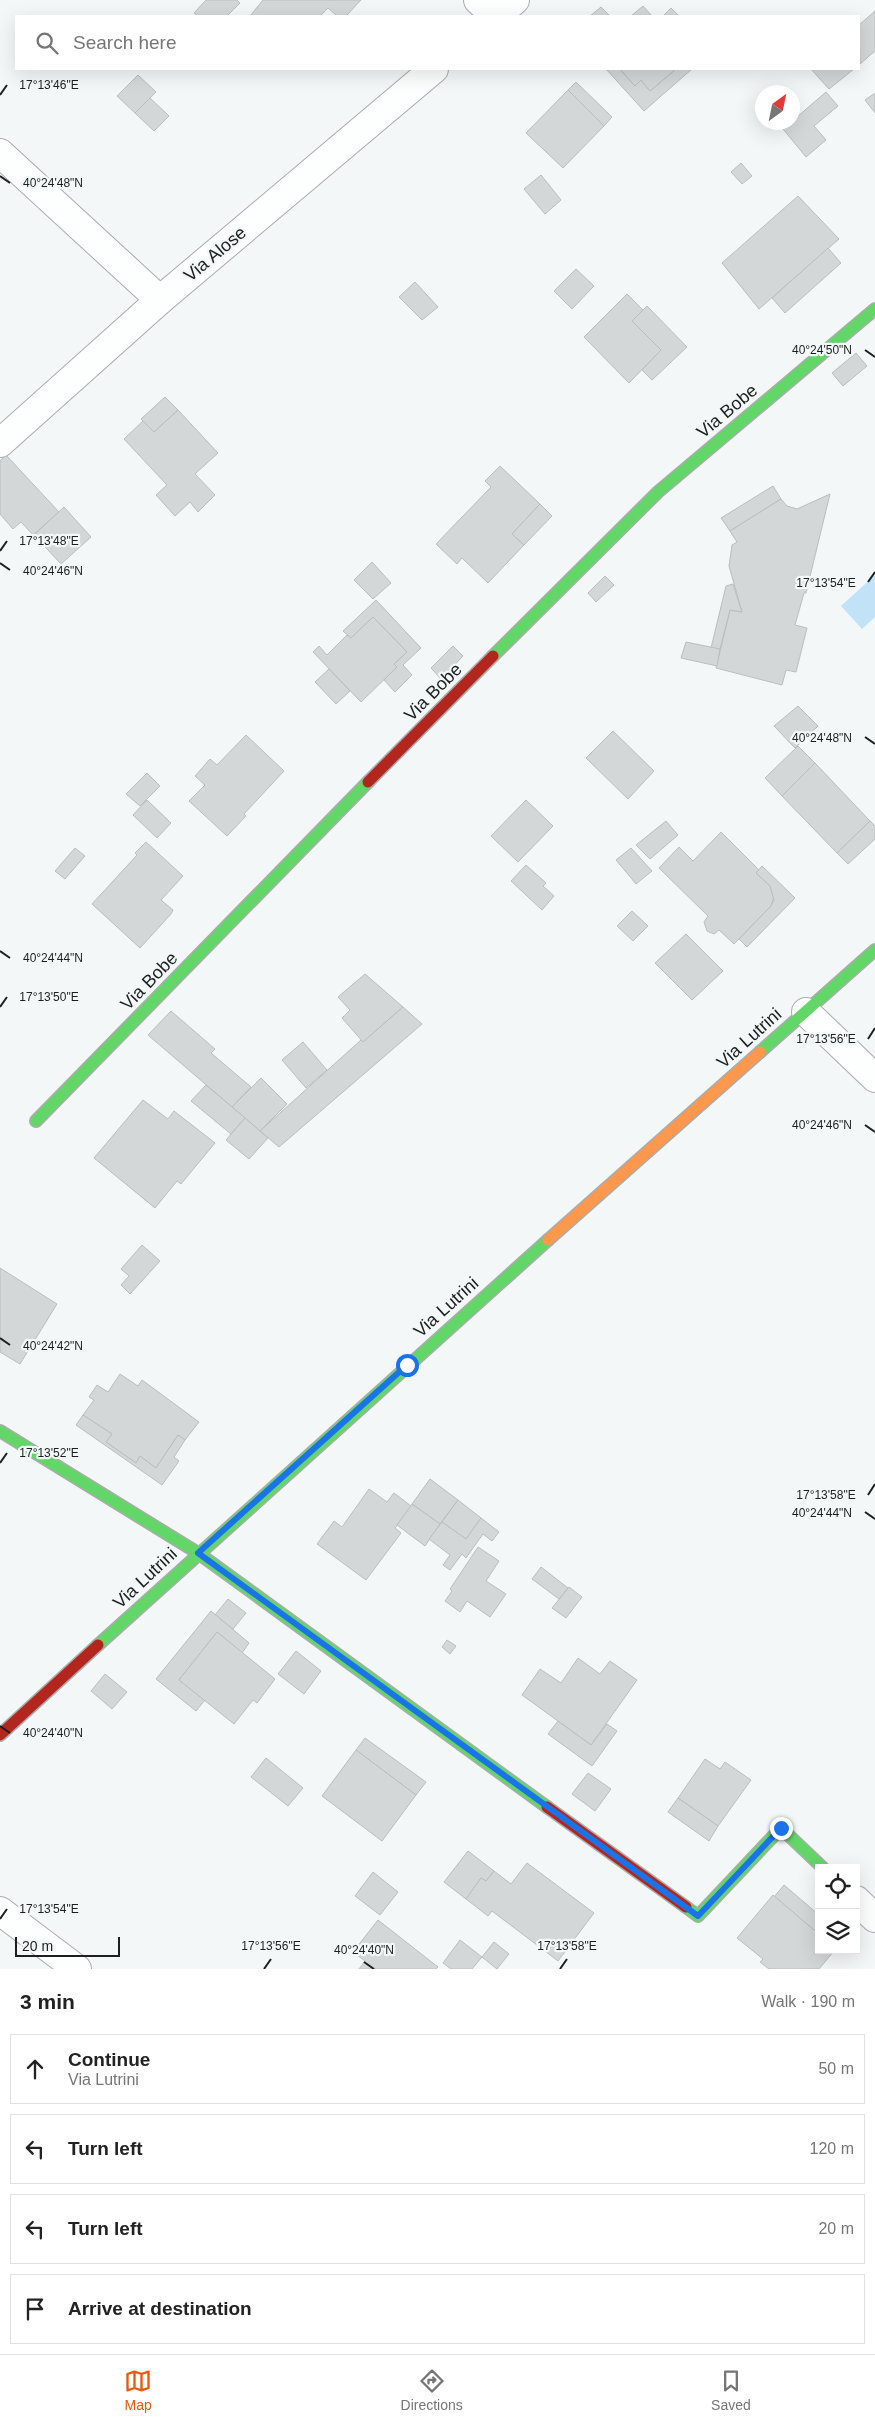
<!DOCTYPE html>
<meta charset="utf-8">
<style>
:root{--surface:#fff;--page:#f6f6f6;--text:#222;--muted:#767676;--line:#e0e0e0;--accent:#ea580c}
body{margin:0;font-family:Arial,sans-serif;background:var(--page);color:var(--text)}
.controls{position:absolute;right:15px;bottom:15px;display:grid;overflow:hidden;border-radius:0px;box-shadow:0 5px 20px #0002}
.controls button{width:45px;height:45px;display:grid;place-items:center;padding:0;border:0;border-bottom:1px solid var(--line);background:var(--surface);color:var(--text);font:25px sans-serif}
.compass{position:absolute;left:755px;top:85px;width:45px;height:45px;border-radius:50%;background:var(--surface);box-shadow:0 5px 20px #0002;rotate:33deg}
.scale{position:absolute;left:15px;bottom:12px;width:105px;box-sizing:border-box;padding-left:5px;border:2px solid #1d1f1f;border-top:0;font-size:14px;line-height:18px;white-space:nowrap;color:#1d1f1f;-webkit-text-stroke:4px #f2f8f8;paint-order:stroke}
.stop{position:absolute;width:15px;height:15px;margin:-11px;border:4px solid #1a73e8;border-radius:50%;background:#fff}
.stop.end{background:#1a73e8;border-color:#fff;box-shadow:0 1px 5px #0008}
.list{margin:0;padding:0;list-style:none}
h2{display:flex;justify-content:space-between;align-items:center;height:65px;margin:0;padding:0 20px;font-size:21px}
h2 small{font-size:16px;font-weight:400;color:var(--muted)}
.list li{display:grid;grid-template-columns:32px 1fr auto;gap:15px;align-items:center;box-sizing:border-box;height:70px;margin:0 10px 10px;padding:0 10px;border:1px solid var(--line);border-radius:0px}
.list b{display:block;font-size:19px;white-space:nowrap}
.list p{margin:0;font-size:16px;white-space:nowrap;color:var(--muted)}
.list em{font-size:16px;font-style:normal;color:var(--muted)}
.icon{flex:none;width:28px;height:28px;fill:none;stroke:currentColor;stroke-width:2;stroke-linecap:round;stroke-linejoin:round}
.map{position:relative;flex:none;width:875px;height:1969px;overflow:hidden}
.search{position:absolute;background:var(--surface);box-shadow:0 5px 20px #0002;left:15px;right:15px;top:15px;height:55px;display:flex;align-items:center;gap:12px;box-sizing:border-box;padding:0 18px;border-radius:0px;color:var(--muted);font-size:19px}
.sheet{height:385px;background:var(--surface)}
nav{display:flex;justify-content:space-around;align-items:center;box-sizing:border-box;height:70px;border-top:1px solid var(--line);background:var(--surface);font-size:14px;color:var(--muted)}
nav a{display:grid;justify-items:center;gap:2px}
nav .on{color:var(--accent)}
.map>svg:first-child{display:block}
.water{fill:#c1e2f7}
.building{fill:#d4d7d7;stroke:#bbbebe}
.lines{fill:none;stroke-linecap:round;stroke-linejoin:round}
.street-casing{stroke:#a9acac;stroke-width:30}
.fast-casing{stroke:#a9acac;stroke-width:14}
.slow-casing{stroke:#a9acac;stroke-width:14}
.jam-casing{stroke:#a9acac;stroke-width:14}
.street{stroke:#fdfefe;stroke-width:28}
.fast{stroke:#63d668;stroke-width:11}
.slow{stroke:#ff974d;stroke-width:11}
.jam{stroke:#b3261e;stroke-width:11}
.route{stroke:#1a73e8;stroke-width:6}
.ticks{fill:none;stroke:#1d1f1f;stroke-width:2}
.labels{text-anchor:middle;stroke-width:4.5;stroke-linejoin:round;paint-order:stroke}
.street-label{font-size:18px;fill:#1d1f1f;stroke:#f2f8f8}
.ticks-label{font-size:12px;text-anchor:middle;fill:#1d1f1f;stroke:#f2f8f8;stroke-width:4.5;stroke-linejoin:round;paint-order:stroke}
</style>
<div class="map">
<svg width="875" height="1969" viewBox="0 0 875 1969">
<rect width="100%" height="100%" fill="#f3f7f7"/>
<polygon class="water" points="875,575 875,617 862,629 841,606"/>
<g class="building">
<polygon points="206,0 237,0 240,3 227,16 198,16 194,13"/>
<polygon points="263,0 361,0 346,16 337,16 328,8 320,16 250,16"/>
<polygon points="643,6 652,16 631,16"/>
<polygon points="601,7 610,16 590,16"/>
<polygon points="671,8 679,16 663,16"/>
<polygon points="875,11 875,51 860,64 859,25"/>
<polygon points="606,69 620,69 635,86 641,80 650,91 676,69 692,69 644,111"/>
<polygon points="620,69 676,69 650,91 641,80 635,86"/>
<polygon points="811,69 854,69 829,89"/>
<polygon points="138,75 156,92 135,113 117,96"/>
<polygon points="576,82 612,117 604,126 568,90"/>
<polygon points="568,90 604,126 563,168 526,133"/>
<polygon points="826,92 838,106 814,126 826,140 806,157 783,129"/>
<polygon points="875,93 875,113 865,100"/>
<polygon points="150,98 169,116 154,131 135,113"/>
<polygon points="741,163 752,176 742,184 731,172"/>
<polygon points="541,175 561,200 545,214 524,189"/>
<polygon points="798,196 839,239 759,309 722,263"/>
<polygon points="828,248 841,263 785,313 772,298"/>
<polygon points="576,269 594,286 572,309 554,291"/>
<polygon points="415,282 438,307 422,320 399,297"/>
<polygon points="627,294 643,310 632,321 661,350 629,383 584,337"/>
<polygon points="647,306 687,347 652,380 642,370 661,350 632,321"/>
<polygon points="856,353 867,366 843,386 832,373"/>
<polygon points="165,397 178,410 154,432 141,419"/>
<polygon points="178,410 218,453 195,474 215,495 198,512 190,502 175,516 156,495 167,485 124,439 143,421 154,432"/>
<polygon points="6,455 59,512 33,535 21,522 13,529 0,514 0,461"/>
<polygon points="500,466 540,504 512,534 524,545 488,583 462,558 457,564 436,544 491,487 485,481"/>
<polygon points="773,486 781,499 730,531 721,518"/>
<polygon points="830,494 806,593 804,593 795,625 807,628 796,672 786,670 782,685 716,668 730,610 742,612 729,566 732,545 737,542 730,531 781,499 787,506 797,509"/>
<polygon points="540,504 552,516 524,545 512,534"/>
<polygon points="64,507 91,537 61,564 34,535"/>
<polygon points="372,562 391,583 373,599 354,580"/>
<polygon points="605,576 614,585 596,602 588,593"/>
<polygon points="733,584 742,612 730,610 720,649 711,648 726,586"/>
<polygon points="376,600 421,648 403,665 412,675 395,692 384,680 397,667 394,664 407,652 373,617 351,638 343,631"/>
<polygon points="373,617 407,652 394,664 397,667 361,702 313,652 319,646 327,655 347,635 351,638"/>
<polygon points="686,642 720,649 717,666 681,658"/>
<polygon points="453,646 463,656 441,679 431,668"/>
<polygon points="329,669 350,691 336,704 315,682"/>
<polygon points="798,706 818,726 795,748 774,726"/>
<polygon points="613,731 654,771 628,799 586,758"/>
<polygon points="246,735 284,771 244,814 246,816 227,836 189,801 205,785 195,776 210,759 217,765"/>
<polygon points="798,746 815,763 782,796 765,778"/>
<polygon points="815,763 870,821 837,853 782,796"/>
<polygon points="147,773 160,786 140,806 126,794"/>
<polygon points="147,800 171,823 157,838 133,815"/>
<polygon points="526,800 553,826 518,862 491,836"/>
<polygon points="666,821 678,835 650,859 636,845"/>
<polygon points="870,821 875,826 875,839 848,864 837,853"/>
<polygon points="721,832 759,870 756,873 770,886 774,897 771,906 734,944 719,930 714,934 707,931 704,922 708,916 659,868 679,847 693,861"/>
<polygon points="146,842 183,876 161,900 173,910 171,914 140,948 92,904 137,855 135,853"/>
<polygon points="75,848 85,856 65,879 55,871"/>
<polygon points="631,848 652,871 636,884 616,860"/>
<polygon points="526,865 546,883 543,886 554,896 542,910 511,881"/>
<polygon points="762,866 795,898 747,947 739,939 771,906 774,900 770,886 756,873"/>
<polygon points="632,911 648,926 633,941 617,926"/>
<polygon points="686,934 723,971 692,1000 655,963"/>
<polygon points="365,974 403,1007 363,1042 342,1018 350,1010 338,997"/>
<polygon points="403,1007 422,1024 279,1147 260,1131 361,1040 363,1042"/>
<polygon points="171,1011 215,1049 211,1053 251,1087 232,1107 148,1035"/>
<polygon points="303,1042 327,1070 306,1088 282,1060"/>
<polygon points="261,1078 287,1104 260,1131 232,1107"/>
<polygon points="206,1085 245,1118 231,1134 191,1101"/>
<polygon points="143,1100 168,1119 174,1111 215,1143 181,1184 177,1181 155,1208 94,1158"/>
<polygon points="245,1118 268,1138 249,1159 226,1140"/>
<polygon points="142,1245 160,1261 130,1294 121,1285 129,1276 121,1269"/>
<polygon points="0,1268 57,1304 20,1364 0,1352"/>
<polygon points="120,1374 138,1386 142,1380 199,1422 185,1440 178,1435 156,1468 140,1456 136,1463 106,1442 112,1434 83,1415 94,1400 89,1397 97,1385 108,1392"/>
<polygon points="83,1415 112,1434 106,1442 136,1463 140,1456 156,1468 178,1435 185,1440 174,1457 179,1461 162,1485 76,1425"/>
<polygon points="430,1479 458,1500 440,1524 412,1504"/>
<polygon points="369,1489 387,1502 394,1493 411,1506 395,1528 401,1533 366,1580 317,1544 334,1521 342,1527"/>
<polygon points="458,1500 481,1518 466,1539 442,1522"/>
<polygon points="412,1504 440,1524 425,1546 397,1525"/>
<polygon points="481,1518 499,1532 492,1541 483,1534 466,1558 462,1554 450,1570 443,1565 450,1555 429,1539 442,1522 466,1539"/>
<polygon points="478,1547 499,1561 486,1581 506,1594 490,1617 467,1601 460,1612 445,1601 452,1591 450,1589"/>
<polygon points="541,1567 568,1588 559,1599 532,1579"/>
<polygon points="569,1587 582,1597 566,1618 552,1608"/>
<polygon points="228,1599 246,1613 233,1629 215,1615"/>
<polygon points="211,1611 249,1643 242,1653 217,1632 179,1680 205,1700 196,1711 156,1679"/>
<polygon points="217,1632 275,1679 257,1703 253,1700 234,1724 179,1680"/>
<polygon points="447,1640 456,1646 450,1654 442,1647"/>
<polygon points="296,1651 321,1671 304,1694 278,1674"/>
<polygon points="578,1658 600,1674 610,1661 637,1680 591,1745 522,1695 540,1669 561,1683"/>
<polygon points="105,1674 127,1692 112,1709 91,1691"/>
<polygon points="558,1721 591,1745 607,1724 617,1731 592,1766 548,1734"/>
<polygon points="365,1738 426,1782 416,1795 356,1750"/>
<polygon points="356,1750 416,1795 382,1841 322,1796"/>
<polygon points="266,1758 303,1788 288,1806 251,1777"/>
<polygon points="705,1759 720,1769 725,1762 751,1780 718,1826 678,1798"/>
<polygon points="588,1773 611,1789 595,1811 572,1794"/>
<polygon points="678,1798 718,1826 709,1841 668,1812"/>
<polygon points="468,1851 494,1871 486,1881 481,1878 466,1899 444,1882"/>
<polygon points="527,1863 594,1913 558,1961 492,1911 488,1916 466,1899 481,1878 486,1881 494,1871 511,1884"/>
<polygon points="373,1872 398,1892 380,1915 355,1896"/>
<polygon points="784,1885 819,1915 819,1925 814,1930 774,1897"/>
<polygon points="773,1895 814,1930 819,1928 819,1950 835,1950 819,1969 769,1969 760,1962 763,1959 737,1938"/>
<polygon points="378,1920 438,1967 436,1969 359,1969 365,1961 353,1952"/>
<polygon points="460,1940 482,1957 472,1969 451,1969 443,1963"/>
<polygon points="494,1942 509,1954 497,1969 482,1957"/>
</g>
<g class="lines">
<g class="street-casing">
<g id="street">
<polyline points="478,0 495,16"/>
<polyline points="496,16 515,0"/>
<polyline points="0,153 160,300"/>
<polyline points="0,443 160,300 434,69"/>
<polyline points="806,1012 875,1078"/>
<polyline points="856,1900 875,1918"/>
<polyline points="0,1911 77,1969"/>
</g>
</g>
<g class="fast-casing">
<g id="fast">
<polyline points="493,656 658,492 875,309"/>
<polyline points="760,1052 875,950"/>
<polyline points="36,1121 368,782"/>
<polyline points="0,1431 198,1553 547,1807"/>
<polyline points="98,1645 548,1240"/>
<polyline points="686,1907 698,1916 781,1828 823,1868"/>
</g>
</g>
<g class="slow-casing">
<polyline id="slow" points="548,1240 760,1052"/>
</g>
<g class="jam-casing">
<g id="jam">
<polyline points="368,782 493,656"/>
<polyline points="0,1735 98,1645"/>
<polyline points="547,1807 686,1907"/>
</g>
</g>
<use href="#street" class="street"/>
<use href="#fast" class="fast"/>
<use href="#slow" class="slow"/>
<use href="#jam" class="jam"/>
</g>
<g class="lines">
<polyline class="route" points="407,1365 198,1553 698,1916 781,1828"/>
</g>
<path class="ticks" d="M0,95L7,85M0,176L10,183M865,350L875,357M0,551L7,541M0,563L10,570M868,582L875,572M865,737L875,744M0,951L10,958M0,1007L7,997M868,1039L875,1028M865,1125L875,1132M0,1338L10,1345M0,1463L7,1453M868,1495L875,1484M865,1512L875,1519M0,1726L10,1733M0,1919L7,1909M364,1962L374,1969M264,1969L271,1959M560,1969L567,1959"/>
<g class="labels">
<g class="street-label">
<text transform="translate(215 254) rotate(-40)" y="6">Via Alose</text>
<text transform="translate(727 411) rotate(-40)" y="6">Via Bobe</text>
<text transform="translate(433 692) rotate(-45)" y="6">Via Bobe</text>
<text transform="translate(149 981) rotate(-46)" y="6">Via Bobe</text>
<text transform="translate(749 1038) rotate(-42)" y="6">Via Lutrini</text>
<text transform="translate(446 1307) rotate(-42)" y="6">Via Lutrini</text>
<text transform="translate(145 1578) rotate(-43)" y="6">Via Lutrini</text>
</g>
</g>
<g class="ticks-label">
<text x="49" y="89">17°13'46"E</text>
<text x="53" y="187">40°24'48"N</text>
<text x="822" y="354">40°24'50"N</text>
<text x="49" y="545">17°13'48"E</text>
<text x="53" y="575">40°24'46"N</text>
<text x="826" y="587">17°13'54"E</text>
<text x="822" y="742">40°24'48"N</text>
<text x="53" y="962">40°24'44"N</text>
<text x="49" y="1001">17°13'50"E</text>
<text x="826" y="1043">17°13'56"E</text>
<text x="822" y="1129">40°24'46"N</text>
<text x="53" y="1350">40°24'42"N</text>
<text x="49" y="1457">17°13'52"E</text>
<text x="826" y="1499">17°13'58"E</text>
<text x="822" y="1517">40°24'44"N</text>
<text x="53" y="1737">40°24'40"N</text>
<text x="49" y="1913">17°13'54"E</text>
<text x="271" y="1950">17°13'56"E</text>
<text x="567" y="1950">17°13'58"E</text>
<text x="364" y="1954">40°24'40"N</text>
</g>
</svg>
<div class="controls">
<button><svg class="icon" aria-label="locate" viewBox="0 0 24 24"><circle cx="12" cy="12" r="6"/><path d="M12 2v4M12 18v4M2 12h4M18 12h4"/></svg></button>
<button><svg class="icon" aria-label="layers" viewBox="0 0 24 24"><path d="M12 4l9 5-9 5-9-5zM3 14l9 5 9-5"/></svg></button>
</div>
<svg class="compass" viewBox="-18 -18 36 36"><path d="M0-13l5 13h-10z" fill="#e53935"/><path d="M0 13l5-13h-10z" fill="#767676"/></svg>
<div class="scale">20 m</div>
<div class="stop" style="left:407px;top:1365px"></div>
<div class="stop end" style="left:781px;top:1828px"></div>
<div class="search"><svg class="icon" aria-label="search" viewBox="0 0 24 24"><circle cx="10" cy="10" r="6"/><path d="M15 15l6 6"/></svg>Search here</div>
</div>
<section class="sheet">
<h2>3 min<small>Walk · 190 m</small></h2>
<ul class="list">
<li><svg class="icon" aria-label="ahead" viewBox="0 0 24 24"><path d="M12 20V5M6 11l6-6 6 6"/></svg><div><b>Continue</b><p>Via Lutrini</p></div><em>50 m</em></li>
<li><svg class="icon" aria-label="left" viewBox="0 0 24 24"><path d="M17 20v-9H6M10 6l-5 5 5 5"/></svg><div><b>Turn left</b></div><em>120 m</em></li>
<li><svg class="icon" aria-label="left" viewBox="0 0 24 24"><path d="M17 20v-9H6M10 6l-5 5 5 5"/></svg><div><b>Turn left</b></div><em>20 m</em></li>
<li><svg class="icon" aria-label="arrive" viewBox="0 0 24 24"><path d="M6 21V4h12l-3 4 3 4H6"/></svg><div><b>Arrive at destination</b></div></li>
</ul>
</section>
<nav>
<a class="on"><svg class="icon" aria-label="map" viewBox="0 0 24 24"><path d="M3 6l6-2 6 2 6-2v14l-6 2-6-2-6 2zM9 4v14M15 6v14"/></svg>Map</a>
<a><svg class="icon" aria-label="directions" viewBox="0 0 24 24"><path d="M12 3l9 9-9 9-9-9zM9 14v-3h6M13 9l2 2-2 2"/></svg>Directions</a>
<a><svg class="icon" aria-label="saved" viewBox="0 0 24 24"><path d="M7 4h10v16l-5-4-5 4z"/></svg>Saved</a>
</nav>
